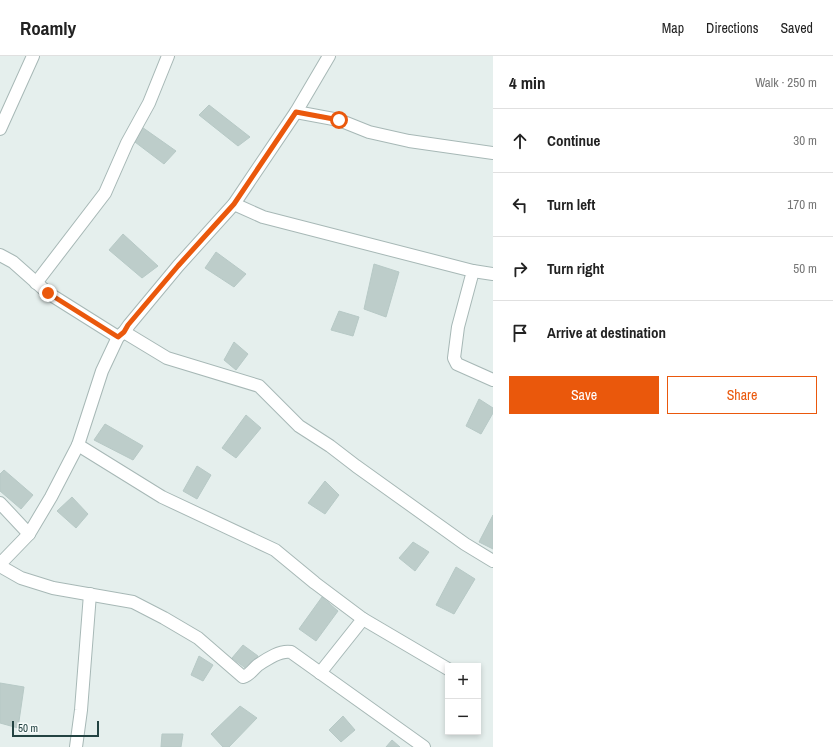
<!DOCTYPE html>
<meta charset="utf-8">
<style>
:root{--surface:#fff;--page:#f2f2f2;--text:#222;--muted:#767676;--line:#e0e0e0;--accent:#ea580c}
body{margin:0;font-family:"Archivo Narrow",sans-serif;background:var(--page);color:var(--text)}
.controls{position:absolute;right:12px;bottom:12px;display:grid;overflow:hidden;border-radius:0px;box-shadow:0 2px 6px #0003}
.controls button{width:36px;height:36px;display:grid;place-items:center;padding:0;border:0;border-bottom:1px solid var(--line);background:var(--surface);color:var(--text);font:20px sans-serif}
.scale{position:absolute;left:12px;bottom:10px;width:87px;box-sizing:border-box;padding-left:4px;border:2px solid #234342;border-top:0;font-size:11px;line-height:14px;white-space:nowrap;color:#234342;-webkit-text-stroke:3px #f6fbfa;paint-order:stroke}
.stop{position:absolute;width:12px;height:12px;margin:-9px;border:3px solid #ea580c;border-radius:50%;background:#fff}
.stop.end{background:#ea580c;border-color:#fff;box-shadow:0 1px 4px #0008}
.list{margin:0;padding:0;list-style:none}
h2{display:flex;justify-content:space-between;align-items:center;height:52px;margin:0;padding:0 16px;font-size:17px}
h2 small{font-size:13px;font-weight:400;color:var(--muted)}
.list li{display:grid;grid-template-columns:26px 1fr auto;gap:12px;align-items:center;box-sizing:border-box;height:64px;padding:0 16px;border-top:1px solid var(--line)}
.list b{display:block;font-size:15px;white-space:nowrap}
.list em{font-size:13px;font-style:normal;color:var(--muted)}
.actions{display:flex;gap:8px;padding:12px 16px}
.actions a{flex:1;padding:9px 0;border:1px solid var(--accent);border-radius:0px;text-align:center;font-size:14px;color:var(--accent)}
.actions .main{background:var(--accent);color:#fff}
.icon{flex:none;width:22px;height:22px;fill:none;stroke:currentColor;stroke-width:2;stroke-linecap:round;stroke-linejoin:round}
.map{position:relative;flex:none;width:493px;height:691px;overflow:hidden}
header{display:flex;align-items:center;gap:24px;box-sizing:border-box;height:56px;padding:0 20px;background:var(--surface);border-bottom:1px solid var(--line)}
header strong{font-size:19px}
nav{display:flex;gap:22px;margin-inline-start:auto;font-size:14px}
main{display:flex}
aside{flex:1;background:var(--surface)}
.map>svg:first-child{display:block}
.building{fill:#bdcdca;stroke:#b7c9c6}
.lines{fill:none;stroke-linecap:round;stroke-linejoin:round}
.minor-casing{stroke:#a7b8b6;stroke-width:14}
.minor{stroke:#fff;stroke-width:12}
.route{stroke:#ea580c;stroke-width:5}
</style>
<header>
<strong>Roamly</strong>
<nav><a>Map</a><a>Directions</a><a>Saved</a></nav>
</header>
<main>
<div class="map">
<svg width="493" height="691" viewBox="0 0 493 691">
<rect width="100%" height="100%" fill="#e5efed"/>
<g class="building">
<polygon points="209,49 250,81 238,90 199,59"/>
<polygon points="139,69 176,95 164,108 131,83"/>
<polygon points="123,178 158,210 142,222 109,194"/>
<polygon points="216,196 246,218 234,231 205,212"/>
<polygon points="374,208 399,216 386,261 364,253"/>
<polygon points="339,255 359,261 353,280 331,274"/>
<polygon points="234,286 248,298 236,314 224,304"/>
<polygon points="479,343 493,352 493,357 481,378 466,370"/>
<polygon points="246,359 261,372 236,402 222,392"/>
<polygon points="105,368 143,390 133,404 94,384"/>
<polygon points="197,410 211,419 197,443 183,435"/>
<polygon points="4,414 33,439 21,453 0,435 0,418"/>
<polygon points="325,425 339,439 325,458 308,447"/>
<polygon points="72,441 88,458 76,472 57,455"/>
<polygon points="493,459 493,493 479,486"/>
<polygon points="413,486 429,496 415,515 399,502"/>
<polygon points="456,511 475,523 454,558 436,549"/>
<polygon points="322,541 338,555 316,585 299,573"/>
<polygon points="243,589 258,600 248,614 232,602"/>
<polygon points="199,600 213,609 203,625 191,619"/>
<polygon points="0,627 24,631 18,672 0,667"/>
<polygon points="240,650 257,662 229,691 223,691 211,678"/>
<polygon points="343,660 355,674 341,686 329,674"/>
<polygon points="162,678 183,678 181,691 161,691"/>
<polygon points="392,684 400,691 386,691"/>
</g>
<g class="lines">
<g class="minor-casing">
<g id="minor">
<polyline points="296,56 339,64 369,76 409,85 493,97"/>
<polyline points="0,73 33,0"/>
<polyline points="234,148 263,161 473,215 458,271 454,302 457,308 493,324"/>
<polyline points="0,199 13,206 48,237 118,281"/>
<polyline points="473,215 493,218"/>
<polyline points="36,227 105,137 127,87 149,47 168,0"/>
<polyline points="124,276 167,302 259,330 299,370 330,390 356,410 465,488 493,505"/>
<polyline points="78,389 162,441 275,494 315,527 363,563 320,617"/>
<polyline points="0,447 29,478"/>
<polyline points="0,508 29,478 51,441 78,389 102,315 118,281 124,276 129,269 178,210 234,148 296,56 329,0"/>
<path d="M0,510L21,522L53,532L133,546L164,562L198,582L243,621C250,619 253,613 258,609C267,603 280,594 291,596L424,691"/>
<polyline points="363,563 448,613"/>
<polyline points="76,691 81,654 90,538"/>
</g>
</g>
<use href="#minor" class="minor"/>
</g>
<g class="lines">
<polyline class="route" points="48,237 118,281 124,276 128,269 178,210 234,148 296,56 339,64"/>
</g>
</svg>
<div class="controls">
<button>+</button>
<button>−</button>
</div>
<div class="scale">50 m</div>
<div class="stop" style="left:339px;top:64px"></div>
<div class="stop end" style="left:48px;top:237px"></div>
</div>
<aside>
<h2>4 min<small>Walk · 250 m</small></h2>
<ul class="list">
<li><svg class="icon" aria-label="ahead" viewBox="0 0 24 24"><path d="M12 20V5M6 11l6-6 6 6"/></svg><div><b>Continue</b></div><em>30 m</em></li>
<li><svg class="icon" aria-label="left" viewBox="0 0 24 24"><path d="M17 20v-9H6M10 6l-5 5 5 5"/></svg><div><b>Turn left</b></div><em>170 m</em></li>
<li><svg class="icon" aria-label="right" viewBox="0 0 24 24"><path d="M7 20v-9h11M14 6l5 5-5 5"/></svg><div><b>Turn right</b></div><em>50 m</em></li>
<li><svg class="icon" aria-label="arrive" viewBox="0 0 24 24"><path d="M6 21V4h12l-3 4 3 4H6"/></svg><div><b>Arrive at destination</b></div></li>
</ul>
<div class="actions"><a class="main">Save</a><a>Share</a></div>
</aside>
</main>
